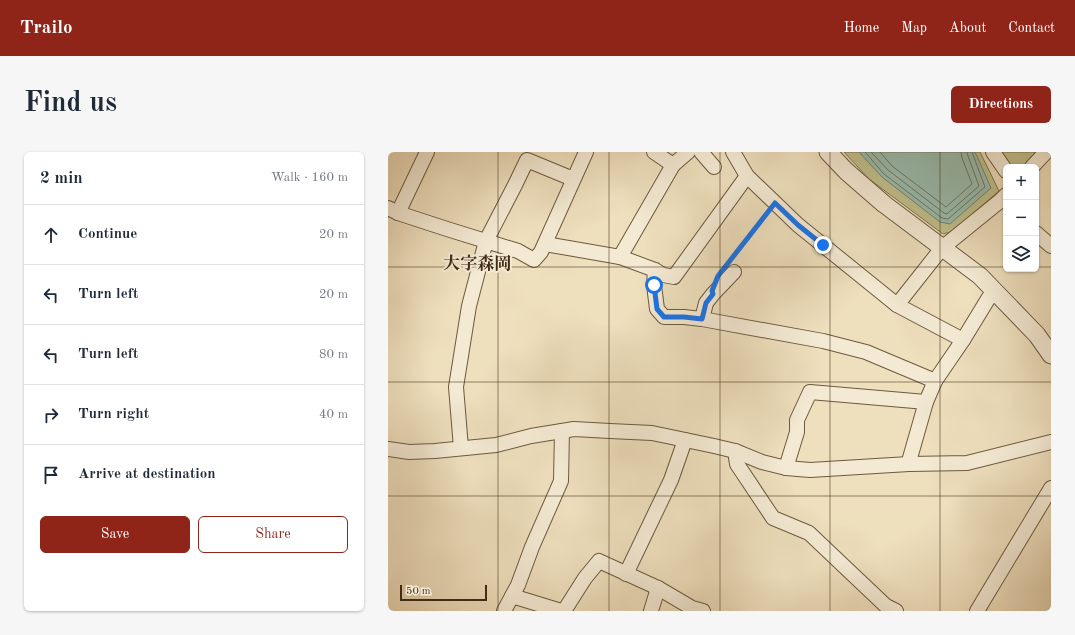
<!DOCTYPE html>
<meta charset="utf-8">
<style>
:root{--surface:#fff;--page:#f6f6f7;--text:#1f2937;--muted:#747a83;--line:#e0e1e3;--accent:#8f2418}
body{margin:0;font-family:"Old Standard TT","Noto Serif JP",serif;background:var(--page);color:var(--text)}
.controls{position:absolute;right:12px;top:12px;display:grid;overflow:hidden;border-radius:6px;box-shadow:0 1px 3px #0004}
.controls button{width:36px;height:36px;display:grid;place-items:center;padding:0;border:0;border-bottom:1px solid var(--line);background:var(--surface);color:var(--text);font:20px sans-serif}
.scale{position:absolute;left:12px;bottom:10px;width:87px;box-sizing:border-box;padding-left:4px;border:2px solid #412d15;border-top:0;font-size:11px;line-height:14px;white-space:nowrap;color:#412d15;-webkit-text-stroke:3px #f4ead4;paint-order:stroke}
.stop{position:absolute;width:12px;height:12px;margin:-9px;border:3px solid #1a73e8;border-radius:50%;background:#fff}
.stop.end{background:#1a73e8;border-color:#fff;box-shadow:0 1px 4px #0008}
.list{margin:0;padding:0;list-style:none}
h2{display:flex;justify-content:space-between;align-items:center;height:52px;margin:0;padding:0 16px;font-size:17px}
h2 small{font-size:13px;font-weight:400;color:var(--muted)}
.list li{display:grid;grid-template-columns:26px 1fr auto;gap:12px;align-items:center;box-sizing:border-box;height:60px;padding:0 16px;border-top:1px solid var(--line)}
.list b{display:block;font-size:15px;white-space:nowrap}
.list em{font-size:13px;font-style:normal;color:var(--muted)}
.actions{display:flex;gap:8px;padding:12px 16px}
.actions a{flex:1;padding:9px 0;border:1px solid var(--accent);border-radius:6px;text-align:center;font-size:14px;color:var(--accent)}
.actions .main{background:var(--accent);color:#fff}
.icon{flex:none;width:22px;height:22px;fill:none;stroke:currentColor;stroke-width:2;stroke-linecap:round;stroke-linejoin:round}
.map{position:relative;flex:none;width:663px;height:459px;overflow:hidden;border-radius:6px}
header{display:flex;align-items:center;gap:24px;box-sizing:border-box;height:56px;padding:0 20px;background:var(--accent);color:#fff}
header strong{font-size:19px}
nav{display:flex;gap:22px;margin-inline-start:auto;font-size:14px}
.intro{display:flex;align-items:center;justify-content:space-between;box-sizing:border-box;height:96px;padding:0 24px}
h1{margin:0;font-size:28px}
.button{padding:10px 18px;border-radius:6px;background:var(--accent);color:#fff;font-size:14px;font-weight:700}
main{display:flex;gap:24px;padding:0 24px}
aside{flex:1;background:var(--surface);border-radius:6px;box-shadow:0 1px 3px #0004}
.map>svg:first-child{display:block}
.green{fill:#c0c08c;stroke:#807650}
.water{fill:#99bdaf;stroke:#768371}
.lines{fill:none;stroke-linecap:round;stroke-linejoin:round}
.shore{stroke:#6d7562;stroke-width:1}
.minor-casing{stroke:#6c5a3f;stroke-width:16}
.tertiary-casing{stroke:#6c5a3f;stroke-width:19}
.path{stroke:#412d15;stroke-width:2;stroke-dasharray:1 2;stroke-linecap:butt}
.minor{stroke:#f4ead4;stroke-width:14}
.tertiary{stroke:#f4ead4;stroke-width:17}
.route{stroke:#1a73e8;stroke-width:5}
.grid{fill:none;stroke:#412d15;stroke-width:1;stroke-opacity:0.55}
.labels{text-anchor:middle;stroke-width:4;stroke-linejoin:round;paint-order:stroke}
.quarter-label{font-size:17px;font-weight:bold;fill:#412d15;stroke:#f4ead4}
</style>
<header>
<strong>Trailo</strong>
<nav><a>Home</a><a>Map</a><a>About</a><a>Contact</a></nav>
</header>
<div class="intro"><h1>Find us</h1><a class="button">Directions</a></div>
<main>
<aside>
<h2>2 min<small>Walk · 160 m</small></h2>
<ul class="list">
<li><svg class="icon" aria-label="ahead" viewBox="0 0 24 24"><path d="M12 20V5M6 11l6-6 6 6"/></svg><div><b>Continue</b></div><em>20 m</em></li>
<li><svg class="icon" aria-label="left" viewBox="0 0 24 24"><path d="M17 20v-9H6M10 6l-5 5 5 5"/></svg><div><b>Turn left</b></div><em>20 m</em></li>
<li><svg class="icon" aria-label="left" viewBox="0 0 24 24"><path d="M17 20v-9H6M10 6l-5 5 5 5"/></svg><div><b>Turn left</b></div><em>80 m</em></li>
<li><svg class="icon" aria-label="right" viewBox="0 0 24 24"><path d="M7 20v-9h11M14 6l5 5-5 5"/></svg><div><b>Turn right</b></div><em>40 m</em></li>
<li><svg class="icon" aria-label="arrive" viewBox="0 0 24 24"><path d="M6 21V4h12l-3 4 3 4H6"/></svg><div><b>Arrive at destination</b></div></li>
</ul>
<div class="actions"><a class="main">Save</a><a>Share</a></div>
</aside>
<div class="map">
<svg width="663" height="459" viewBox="0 0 663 459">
<rect width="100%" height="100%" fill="#eedfbd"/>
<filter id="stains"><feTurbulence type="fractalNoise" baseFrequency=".005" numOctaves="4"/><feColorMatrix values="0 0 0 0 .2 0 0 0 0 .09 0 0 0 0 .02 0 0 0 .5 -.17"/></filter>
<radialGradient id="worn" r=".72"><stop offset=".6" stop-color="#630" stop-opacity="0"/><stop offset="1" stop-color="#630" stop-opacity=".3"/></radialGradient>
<g class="green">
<polygon points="456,0 592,0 611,39 563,80 555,82 481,27"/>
<polygon points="611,0 649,0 636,15 620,15"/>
</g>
<polygon class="water" points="471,0 586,0 588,2 603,36 562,72 552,70 494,25"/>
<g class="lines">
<g class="shore">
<polyline points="477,0 496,22 554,66 560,67 597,35 584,0"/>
<polyline points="483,0 500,18 556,61 559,62 591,34 580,4 579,0"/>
<polyline points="492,0 504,14 558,55 584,32 574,6 573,0"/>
</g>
<g class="minor-casing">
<g id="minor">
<polyline points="313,0 326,15"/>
<polyline points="345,0 359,24 410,73 509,153 575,188"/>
<polyline points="605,0 618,19"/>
<polyline points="285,13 300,0"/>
<polyline points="644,15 658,0"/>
<polyline points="0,56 10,61 59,77 130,99 146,108 153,100 198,0"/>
<polyline points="10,61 39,0"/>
<polyline points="648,81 663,94"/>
<polyline points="157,92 232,105 267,118 275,123 286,125 359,24"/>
<polyline points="232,105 285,13 266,0"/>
<polyline points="267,118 266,133 269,157 276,165 296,165 314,167 435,189 478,200 547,229"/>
<polyline points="509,153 554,96 612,49 618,43"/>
<polyline points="314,167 318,151 325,142 346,120"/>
<polyline points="73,296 68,235 81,154 98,89 127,33 139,8 185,27"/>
<polyline points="0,297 21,300 47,299 108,293 143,284 186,277 222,279 264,281 326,294 347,299 374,310 398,316 422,318 521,312 579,311 663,290"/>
<polyline points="347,299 349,312 385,366 421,381 498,454 508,459"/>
<polyline points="521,312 522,306 538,250 547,229 575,188 600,147 606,138"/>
<polyline points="398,316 409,280 409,268 422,240 538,250"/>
<polyline points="238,422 283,328 297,288"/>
<polyline points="124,444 173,459"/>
<polyline points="116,459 130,433 144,395 173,329 174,279"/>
<polyline points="176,459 197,426 211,409 270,436 304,456 315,459"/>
<polyline points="263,459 270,436"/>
<polyline points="589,459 663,336"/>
</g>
</g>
<g class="tertiary-casing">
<polyline id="tertiary" points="440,0 458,19 496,52 592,124 649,183 663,203"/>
</g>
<polyline class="path" points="342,108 379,61"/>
<use href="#minor" class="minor"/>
<use href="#tertiary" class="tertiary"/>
</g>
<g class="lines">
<polyline class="route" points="266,133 269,157 276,165 296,165 314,167 318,151 325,142 324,139 330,124 387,51 410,73 435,93"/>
</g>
<path class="grid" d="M110,0V459M221,0V459M332,0V459M442,0V459M552,0V459M0,115H618M648,115H663M0,230H663M0,344H663"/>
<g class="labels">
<g class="quarter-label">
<text x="89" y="117">大字森岡</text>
</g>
</g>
<rect width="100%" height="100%" filter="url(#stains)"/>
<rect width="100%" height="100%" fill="url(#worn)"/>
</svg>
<div class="controls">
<button>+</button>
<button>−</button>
<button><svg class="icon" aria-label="layers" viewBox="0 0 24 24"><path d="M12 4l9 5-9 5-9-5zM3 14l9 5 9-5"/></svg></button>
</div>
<div class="scale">50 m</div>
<div class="stop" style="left:266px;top:133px"></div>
<div class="stop end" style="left:435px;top:93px"></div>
</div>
</main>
